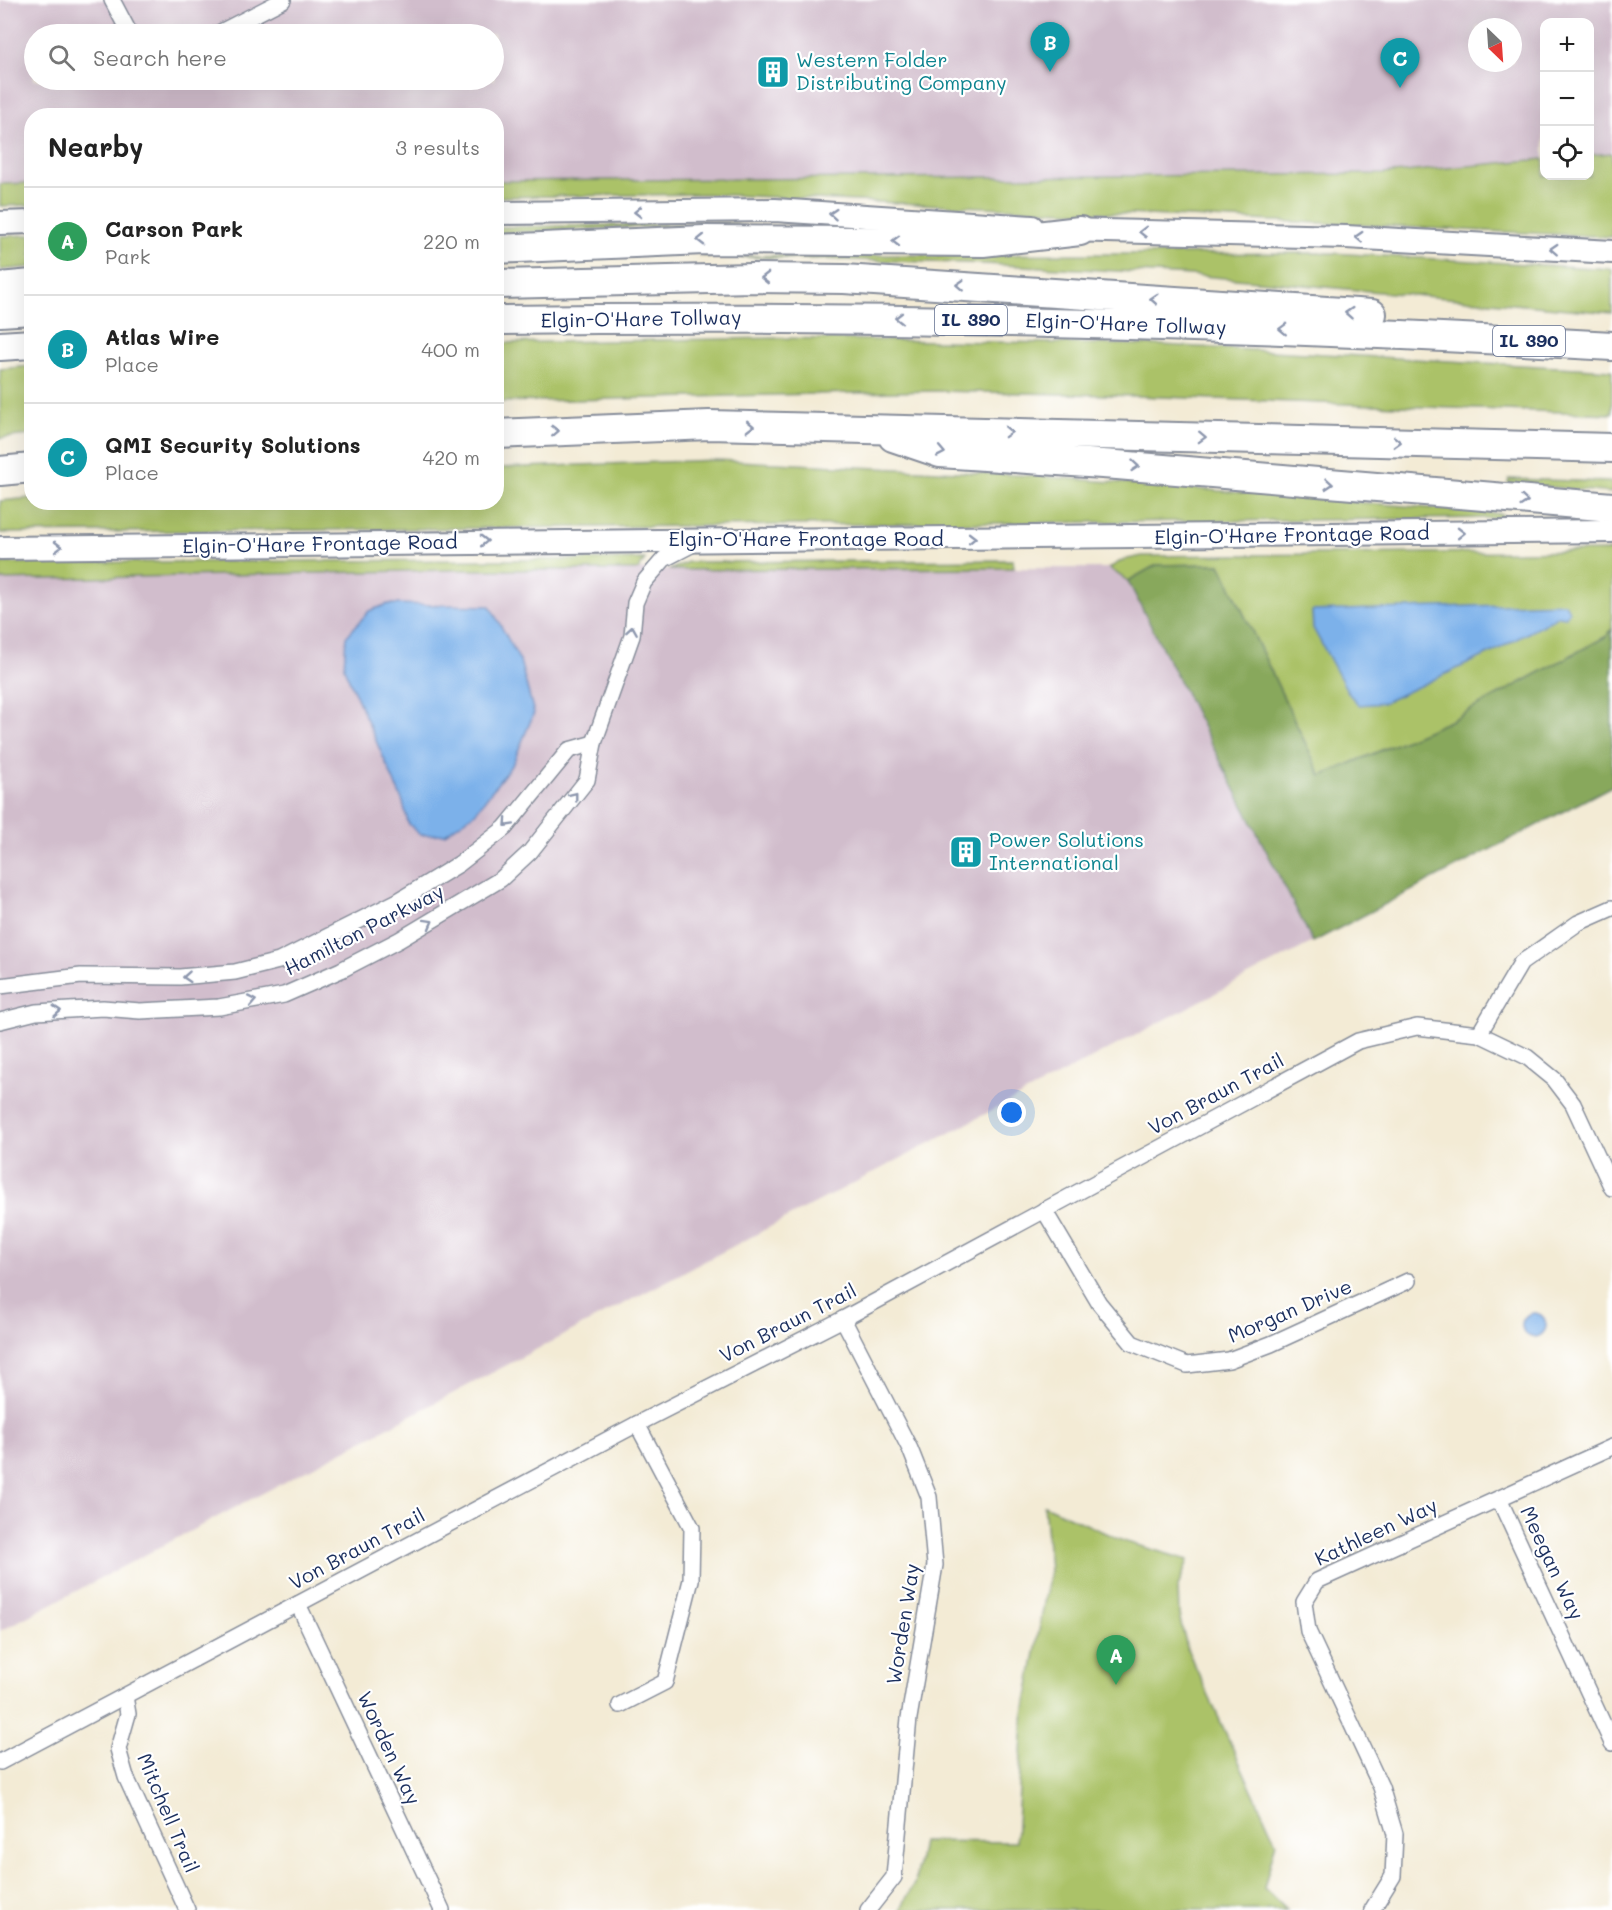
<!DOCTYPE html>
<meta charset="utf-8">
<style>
:root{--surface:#fff;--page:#f6f6f6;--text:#222;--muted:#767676;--line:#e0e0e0;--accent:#db2777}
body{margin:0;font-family:Mali,sans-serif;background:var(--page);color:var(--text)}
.controls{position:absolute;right:18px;top:18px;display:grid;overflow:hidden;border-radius:12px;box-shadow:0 6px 24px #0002}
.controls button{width:54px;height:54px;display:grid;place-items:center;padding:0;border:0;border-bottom:2px solid var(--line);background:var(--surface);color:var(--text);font:30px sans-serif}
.compass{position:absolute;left:1468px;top:18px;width:54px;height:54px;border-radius:50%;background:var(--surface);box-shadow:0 6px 24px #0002;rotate:155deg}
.you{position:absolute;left:1012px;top:1113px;width:21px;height:21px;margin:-15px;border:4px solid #fff;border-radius:50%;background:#1a73e8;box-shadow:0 0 0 9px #1a73e833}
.badge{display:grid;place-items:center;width:39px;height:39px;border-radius:50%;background:var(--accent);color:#fff;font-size:20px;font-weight:700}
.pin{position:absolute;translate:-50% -50px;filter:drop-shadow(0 2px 3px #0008)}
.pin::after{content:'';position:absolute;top:32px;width:21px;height:18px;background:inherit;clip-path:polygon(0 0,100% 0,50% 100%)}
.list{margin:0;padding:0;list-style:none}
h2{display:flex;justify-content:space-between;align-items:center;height:78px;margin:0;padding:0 24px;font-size:26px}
h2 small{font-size:20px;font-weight:400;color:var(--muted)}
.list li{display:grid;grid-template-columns:39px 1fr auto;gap:18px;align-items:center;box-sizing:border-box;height:108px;padding:0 24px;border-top:2px solid var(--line)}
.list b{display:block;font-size:22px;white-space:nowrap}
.list p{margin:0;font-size:20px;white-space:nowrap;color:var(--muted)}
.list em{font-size:20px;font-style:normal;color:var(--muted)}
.icon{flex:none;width:33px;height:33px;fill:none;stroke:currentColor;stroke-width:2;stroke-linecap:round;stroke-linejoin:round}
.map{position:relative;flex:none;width:1612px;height:1910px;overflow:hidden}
.search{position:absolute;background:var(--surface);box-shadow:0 6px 24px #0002;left:24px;top:24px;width:480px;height:66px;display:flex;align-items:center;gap:15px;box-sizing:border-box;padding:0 21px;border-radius:33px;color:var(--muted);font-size:22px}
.panel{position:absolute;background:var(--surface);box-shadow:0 6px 24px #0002;left:24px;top:108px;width:480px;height:402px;border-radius:24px}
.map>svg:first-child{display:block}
.industrial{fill:#d1bdcc;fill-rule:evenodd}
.green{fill:#abc267;stroke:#637862;stroke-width:1.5}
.forest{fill:#88a85c;stroke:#526c5d;stroke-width:1.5}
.water{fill:#7cb1ea;stroke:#4c70a4;stroke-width:1.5}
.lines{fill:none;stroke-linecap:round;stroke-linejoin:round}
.street-casing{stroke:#878d9a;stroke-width:18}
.secondary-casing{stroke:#878d9a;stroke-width:26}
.highway-casing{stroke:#878d9a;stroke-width:32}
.street{stroke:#fff;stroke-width:15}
.secondary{stroke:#fff;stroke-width:22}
.highway{stroke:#fff;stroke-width:28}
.oneway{stroke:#8d97ae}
.labels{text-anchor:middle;stroke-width:4.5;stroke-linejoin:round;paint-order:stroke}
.shield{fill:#fff;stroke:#5f6d8e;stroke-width:1.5}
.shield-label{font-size:18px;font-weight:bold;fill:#1b2f5e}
.culture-label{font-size:20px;fill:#0d838f;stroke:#fff;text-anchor:start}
.street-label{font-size:20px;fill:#1b2f5e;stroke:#fff}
</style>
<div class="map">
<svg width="1612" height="1910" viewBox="0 0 1612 1910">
<rect width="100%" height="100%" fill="#fff"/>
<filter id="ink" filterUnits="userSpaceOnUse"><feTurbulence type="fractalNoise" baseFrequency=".0167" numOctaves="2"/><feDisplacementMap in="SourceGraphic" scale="12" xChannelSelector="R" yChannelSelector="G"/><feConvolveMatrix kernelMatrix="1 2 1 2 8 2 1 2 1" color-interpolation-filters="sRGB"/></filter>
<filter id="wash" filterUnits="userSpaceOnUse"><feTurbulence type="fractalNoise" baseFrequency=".008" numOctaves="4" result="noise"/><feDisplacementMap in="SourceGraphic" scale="24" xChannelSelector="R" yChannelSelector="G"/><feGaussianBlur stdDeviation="1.35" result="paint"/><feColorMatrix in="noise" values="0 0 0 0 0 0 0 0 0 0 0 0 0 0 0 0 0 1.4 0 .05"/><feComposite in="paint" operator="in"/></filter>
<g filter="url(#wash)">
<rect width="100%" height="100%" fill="#f3ebd5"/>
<g class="industrial">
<path d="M0,0H1612V153L1590,155V22H1544V159L1383,174L497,181L496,116H32L31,183L0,184ZM1477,27H1513V63H1477ZM34,34H494V80H34Z"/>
<polygon points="1109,568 1128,581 1313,942 0,1631 0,580 454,570"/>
</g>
<g class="green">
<polygon points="1612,153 1612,237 706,194 496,197 497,181 1383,174 1544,159 1544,176 1590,176 1590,155"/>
<polygon points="31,183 31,205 0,206 0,184"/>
<polygon points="739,223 497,233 496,233 497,227"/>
<polygon points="31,235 31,267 0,270 0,236"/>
<polygon points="1331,253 1612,269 1612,313 1191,275 966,263 700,256"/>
<polygon points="777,338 1162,345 1612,370 1612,414 1107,395 935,391 497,402 497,343"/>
<polygon points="31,366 31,435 0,438 0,369"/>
<polygon points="717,460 1038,476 1502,514 1502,518 0,533 0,501 31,498 32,502 496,502 497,468"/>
<polygon points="1509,479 1612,482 1612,493 1508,483"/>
<polygon points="1612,551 1612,629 1607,636 1450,721 1321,776 1220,564 1156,565 1128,581 1109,568 1123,560 1142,556"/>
<polygon points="645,559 638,570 454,570 0,580 0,563"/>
<polygon points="1013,560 1014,568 669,570 688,562"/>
<polygon points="1044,1505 1123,1541 1188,1560 1178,1587 1179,1615 1188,1651 1276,1842 1264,1888 1287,1910 900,1910 915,1882 922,1841 1016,1842 1023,1719 1050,1570"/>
</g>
<polygon class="forest" points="1220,564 1321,776 1450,721 1607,636 1612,629 1612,786 1313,942 1128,581 1156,565"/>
<g class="water">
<polygon points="1565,603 1569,611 1566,617 1559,616 1493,652 1383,703 1359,705 1349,694 1313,628 1312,611"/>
<polygon points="388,604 490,606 520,661 534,713 513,763 475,813 445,834 420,835 408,823 403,802 344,668 346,637 369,611"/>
<circle cx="1534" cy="1325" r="12"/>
</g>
</g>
<g filter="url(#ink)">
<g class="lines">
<g class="street-casing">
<g id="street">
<polyline points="112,0 130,34"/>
<polyline points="217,34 283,0"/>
<polyline points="0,986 81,976 180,977 235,972 279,961 398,901 459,864 505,828 569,750 594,743"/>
<polyline points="0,1021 36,1012 103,1008 140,1011 219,1007 284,995 341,970 399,940 501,879 530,852 587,780 594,743 632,636 635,603 644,582 664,559 695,543"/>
<polyline points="1479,1034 1521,963 1578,923 1612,908"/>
<polyline points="1044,1210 1099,1303 1132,1343 1187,1365 1229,1360 1271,1344 1408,1281"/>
<polyline points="843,1319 910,1449 929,1497 935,1565 909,1718 894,1877 868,1910"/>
<polyline points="1499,1499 1612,1743"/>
<polyline points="298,1604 442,1910"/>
<polyline points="125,1696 128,1714 118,1749 126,1777 187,1910"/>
<polyline points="620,1705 665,1682 691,1580 692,1528 637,1424"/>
<polyline points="0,1762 637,1424 843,1319 1358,1041 1417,1027 1479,1034 1527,1057 1554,1079 1573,1104 1612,1188"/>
<polyline points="1372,1910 1393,1876 1395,1834 1381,1787 1308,1631 1304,1602 1317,1581 1612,1447"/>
</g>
</g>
<g class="secondary-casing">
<g id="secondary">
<polyline points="496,213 775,210 1032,227"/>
<polyline points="0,223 32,222"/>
<polyline points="1065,230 1346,237 1612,252"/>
<polyline points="0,548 1612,531"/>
</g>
</g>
<g class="highway-casing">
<g id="highway">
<polyline points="496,249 704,240 983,242 1080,231"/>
<polyline points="496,284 752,278 844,279 1372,314"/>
<polyline points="0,287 32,284"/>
<polyline points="0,312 32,310"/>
<path d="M496,320C869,315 1240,324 1612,346"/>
<polyline points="0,346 32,344"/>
<polyline points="496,434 709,425 1612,448"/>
<polyline points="893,437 940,453 1117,465 1612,507"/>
<polyline points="0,471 32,468"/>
</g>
</g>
<use href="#street" class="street"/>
<use href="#secondary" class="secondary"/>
<use href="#highway" class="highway"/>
</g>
<defs><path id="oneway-chevron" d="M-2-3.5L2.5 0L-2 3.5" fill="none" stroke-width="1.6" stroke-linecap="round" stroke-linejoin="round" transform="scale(1.5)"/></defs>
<g class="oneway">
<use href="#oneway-chevron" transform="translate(638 212) rotate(179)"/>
<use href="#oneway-chevron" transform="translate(833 214) rotate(-176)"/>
<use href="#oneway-chevron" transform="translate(1143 232) rotate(-179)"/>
<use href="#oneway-chevron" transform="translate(1359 237) rotate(-177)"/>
<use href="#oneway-chevron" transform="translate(701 240) rotate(179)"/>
<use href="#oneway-chevron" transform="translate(896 241) rotate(-180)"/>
<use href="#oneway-chevron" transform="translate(1554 249) rotate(-177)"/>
<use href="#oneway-chevron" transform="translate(765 278) rotate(-179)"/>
<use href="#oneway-chevron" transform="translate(960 285) rotate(-177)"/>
<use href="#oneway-chevron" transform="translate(1154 299) rotate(-176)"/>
<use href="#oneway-chevron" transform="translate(1349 313) rotate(-176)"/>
<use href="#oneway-chevron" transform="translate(899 318) rotate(-180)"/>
<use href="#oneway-chevron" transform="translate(1283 329) rotate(-178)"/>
<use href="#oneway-chevron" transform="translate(750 426) rotate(1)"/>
<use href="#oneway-chevron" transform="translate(555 431) rotate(-2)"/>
<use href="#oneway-chevron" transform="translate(1008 432) rotate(2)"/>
<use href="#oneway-chevron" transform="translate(1202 437) rotate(2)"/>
<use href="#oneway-chevron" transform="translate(1397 442) rotate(2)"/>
<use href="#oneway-chevron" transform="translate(941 452) rotate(11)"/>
<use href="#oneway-chevron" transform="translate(1135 466) rotate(5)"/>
<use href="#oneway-chevron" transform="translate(1329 484) rotate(5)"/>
<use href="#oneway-chevron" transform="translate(1524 501) rotate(5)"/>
<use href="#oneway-chevron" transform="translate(1461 533) rotate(-1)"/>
<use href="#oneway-chevron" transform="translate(972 538) rotate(-1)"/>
<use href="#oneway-chevron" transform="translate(484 541) rotate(-1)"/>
<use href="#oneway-chevron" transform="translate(58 547) rotate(-1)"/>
<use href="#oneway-chevron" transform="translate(632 630) rotate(-81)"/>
<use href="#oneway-chevron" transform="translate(574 796) rotate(-52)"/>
<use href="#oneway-chevron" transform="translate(508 823) rotate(133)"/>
<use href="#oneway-chevron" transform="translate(429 923) rotate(-29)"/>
<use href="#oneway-chevron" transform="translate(187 977) rotate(176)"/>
<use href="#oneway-chevron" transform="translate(252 1001) rotate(-11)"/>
<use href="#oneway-chevron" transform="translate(57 1011) rotate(-4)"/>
</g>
</g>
<defs>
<g id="building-square" transform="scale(1.725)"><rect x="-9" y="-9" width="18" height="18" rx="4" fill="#0f9aa8" stroke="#fff"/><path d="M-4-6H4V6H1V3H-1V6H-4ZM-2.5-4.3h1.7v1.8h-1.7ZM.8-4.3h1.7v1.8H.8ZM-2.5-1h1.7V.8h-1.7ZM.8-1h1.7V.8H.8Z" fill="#fff"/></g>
</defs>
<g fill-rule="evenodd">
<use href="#building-square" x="773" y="72"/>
<use href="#building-square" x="966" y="852"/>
</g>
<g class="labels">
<g class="shield">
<rect x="935" y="305" width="72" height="30" rx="4.5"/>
<rect x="1493" y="326" width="72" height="30" rx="4.5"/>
</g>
<g class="shield-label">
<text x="971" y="326">IL 390</text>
<text x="1529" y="347">IL 390</text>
</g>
<g class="culture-label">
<text x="796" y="67">Western Folder<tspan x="796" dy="23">Distributing Company</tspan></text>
<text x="989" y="847">Power Solutions<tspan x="989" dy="23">International</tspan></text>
</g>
<g class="street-label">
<text transform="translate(641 319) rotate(-1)" y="7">Elgin-O'Hare Tollway</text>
<text transform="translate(1126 324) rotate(2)" y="7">Elgin-O'Hare Tollway</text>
<text transform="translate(1292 535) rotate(-1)" y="7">Elgin-O'Hare Frontage Road</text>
<text x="806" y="546">Elgin-O'Hare Frontage Road</text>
<text transform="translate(320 544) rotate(-1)" y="7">Elgin-O'Hare Frontage Road</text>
<text transform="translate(364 930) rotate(-27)" y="7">Hamilton Parkway</text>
<text transform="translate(1216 1094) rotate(-28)" y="7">Von Braun Trail</text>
<text transform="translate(1290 1311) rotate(-23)" y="7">Morgan Drive</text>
<text transform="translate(788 1323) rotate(-27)" y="7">Von Braun Trail</text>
<text transform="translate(1376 1532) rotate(-25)" y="7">Kathleen Way</text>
<text transform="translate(357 1549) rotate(-28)" y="7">Von Braun Trail</text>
<text transform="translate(1552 1563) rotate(65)" y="7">Meegan Way</text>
<text transform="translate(903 1624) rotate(-81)" y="7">Worden Way</text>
<text transform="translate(389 1748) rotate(65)" y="7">Worden Way</text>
<text transform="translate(168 1813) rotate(67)" y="7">Mitchell Trail</text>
</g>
</g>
</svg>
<div class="controls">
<button>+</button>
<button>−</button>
<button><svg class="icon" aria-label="locate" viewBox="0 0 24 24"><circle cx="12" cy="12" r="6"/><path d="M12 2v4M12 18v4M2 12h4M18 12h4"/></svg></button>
</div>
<svg class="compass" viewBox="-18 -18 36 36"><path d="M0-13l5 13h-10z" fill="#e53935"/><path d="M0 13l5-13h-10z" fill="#767676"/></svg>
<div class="you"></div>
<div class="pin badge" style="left:1116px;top:1685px;background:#2e9e5b">A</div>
<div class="pin badge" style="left:1050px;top:72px;background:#0f9aa8">B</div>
<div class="pin badge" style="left:1400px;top:88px;background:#0f9aa8">C</div>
<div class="search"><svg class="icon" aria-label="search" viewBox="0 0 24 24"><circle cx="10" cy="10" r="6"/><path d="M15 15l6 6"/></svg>Search here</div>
<section class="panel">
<h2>Nearby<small>3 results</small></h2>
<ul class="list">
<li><span class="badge" style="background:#2e9e5b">A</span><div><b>Carson Park</b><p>Park</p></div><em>220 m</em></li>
<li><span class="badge" style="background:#0f9aa8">B</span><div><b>Atlas Wire</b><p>Place</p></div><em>400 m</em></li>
<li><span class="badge" style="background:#0f9aa8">C</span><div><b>QMI Security Solutions</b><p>Place</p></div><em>420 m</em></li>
</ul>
</section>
</div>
